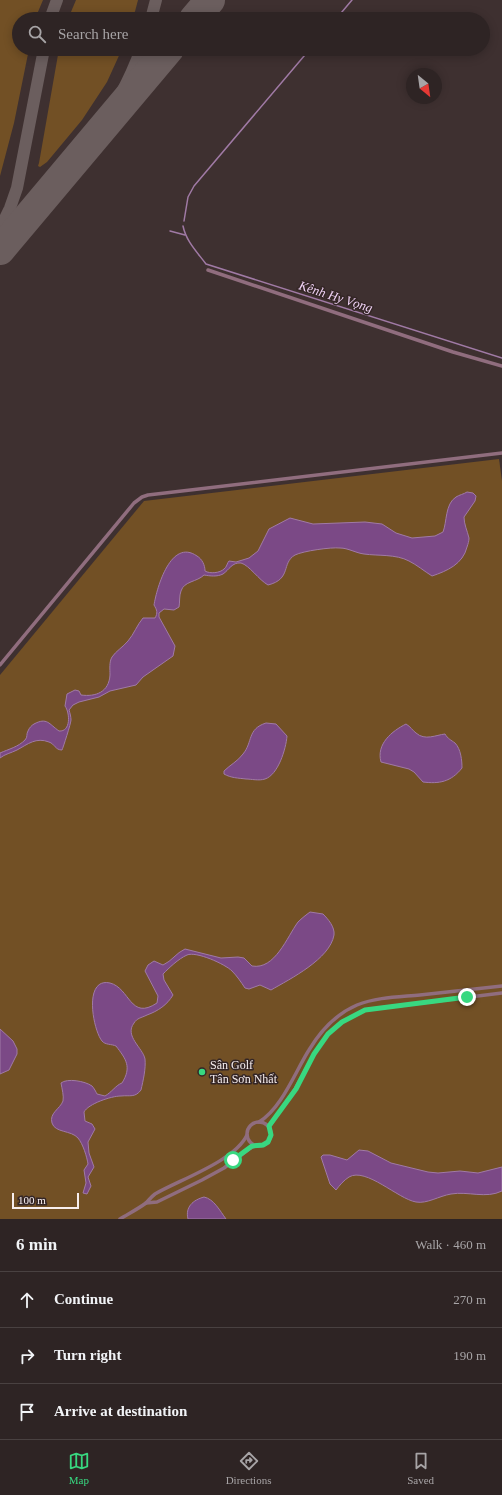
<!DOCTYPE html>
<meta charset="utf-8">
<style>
:root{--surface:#2e2424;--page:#362c2c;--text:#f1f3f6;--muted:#a7a4a6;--line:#494141;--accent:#38d880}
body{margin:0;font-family:Georgia,serif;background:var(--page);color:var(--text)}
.compass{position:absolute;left:406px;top:68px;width:36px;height:36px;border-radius:50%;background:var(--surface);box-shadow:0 2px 10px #0003;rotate:151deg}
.scale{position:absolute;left:12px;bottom:10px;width:67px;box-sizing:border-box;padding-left:4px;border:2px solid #f7eeee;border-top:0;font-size:11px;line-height:14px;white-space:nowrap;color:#f7eeee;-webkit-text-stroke:3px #342626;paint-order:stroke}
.stop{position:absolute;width:12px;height:12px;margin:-9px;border:3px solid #38d880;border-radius:50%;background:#fff}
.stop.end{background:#38d880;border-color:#fff;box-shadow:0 1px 4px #0008}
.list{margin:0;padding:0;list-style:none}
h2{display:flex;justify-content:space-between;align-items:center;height:52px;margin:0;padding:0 16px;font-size:17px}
h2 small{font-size:13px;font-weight:400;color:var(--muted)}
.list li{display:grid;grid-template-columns:26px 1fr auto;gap:12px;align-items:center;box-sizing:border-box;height:56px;padding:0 16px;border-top:1px solid var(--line)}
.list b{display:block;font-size:15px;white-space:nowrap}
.list em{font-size:13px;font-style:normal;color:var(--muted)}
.icon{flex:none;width:22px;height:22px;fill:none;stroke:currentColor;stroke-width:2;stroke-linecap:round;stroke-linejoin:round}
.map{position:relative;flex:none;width:502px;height:1219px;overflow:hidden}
.search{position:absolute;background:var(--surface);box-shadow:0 2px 10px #0003;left:12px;right:12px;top:12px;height:44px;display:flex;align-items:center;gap:10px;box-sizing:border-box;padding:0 14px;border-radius:22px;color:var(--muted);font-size:15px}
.sheet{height:220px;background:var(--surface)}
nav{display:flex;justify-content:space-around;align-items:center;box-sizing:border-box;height:56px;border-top:1px solid var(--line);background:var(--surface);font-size:11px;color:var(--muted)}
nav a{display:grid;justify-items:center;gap:2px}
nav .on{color:var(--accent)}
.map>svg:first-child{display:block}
.green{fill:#725025}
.water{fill:#7b4986;stroke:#a07aa5}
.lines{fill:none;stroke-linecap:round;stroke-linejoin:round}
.stream{stroke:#a07aa5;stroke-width:1.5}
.taxiway{stroke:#6b5e5e;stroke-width:12}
.runway{stroke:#6b5e5e;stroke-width:30}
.street{stroke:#906d7e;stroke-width:3.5}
.route{stroke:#38d880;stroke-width:5}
.poi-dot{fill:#38d880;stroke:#342626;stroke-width:1.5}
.labels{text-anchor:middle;stroke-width:3;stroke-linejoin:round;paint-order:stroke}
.poi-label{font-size:12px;fill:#f7eeee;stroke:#342626;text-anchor:start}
.water-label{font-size:13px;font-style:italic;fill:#efd2f5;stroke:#342626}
</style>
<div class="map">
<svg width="502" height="1219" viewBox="0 0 502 1219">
<rect width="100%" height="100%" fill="#3e3030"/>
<g class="green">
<polygon points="0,0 43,0 35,19 19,19 19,49 29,49 14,123 0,176"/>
<polygon points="76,0 138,0 133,19 68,19"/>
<polygon points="59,49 122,49 107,82 82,120 47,162 40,167 38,166 39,163"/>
<polygon points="499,459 502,481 502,1219 0,1219 0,675 144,501"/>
</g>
<g class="water">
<path d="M467,492L473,493L476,496L475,501L464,517C464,524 467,530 469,538C469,541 468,544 467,547C463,564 447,571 432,576C424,571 417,565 409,561C396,554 378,556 364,554C356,553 348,548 340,548C331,547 303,551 295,555C281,563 292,579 268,585C259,580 249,565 241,563C232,562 229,570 223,574C217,577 210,576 204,575C197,582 184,581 181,591C179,596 180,602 179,607L174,610L164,609L159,613V617L175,646L173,656L143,677L136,685L110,691L99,697L79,702L73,705L69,710C70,713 71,717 71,720C71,723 63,748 62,750C55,750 55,744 49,742C36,737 28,744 17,750C11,753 5,754 0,758V753C9,749 18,747 25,740C28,737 26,734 28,731C29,728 32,725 34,724C47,717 49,724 59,731C71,732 70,713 65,706L67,694L75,690L79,691L81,695C96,697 109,692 110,675C110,669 109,662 112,657C116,651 123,647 128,641C134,634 137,625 143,618H155C158,613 157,610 154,605C157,587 171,538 197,556C202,559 205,565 205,571C210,574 220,573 224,569C227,567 227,563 229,561L236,562L249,558L258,551L269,529L290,518L313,524L365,522L382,524L396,533L412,538L435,536L443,532C447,522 445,504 456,497C459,495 464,494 467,492Z"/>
<path d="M266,723L276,724L287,736C286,749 278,775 265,779C259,781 251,779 246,779C238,778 231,778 224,774V771C230,765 238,761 243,754C253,742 247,729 266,723Z"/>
<path d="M406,724C411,727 412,730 416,733C425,741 436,735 445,734C448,739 451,740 455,743C461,749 462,761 462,768C451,782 439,784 423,782L414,772L409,769L381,762C376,744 392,731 406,724Z"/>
<path d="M310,912L323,914C328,919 335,927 334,935C330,959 290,979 271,990L260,985L249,989L245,988C241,982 237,976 232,971C225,964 196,951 187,955C178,959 169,968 163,974L164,980L173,995C167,1005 158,1011 147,1015C141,1018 137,1018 134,1023C124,1036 143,1048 145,1059C146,1069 143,1081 141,1090C135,1098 130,1095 121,1096C111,1096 88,1104 84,1112L85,1121L92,1124L95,1129L88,1142L89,1153L94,1167L88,1177L91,1186L87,1194L83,1193L86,1183L84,1170L88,1164C87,1157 83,1144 78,1138C71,1130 55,1133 52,1123C49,1113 60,1109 63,1101C64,1096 62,1089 61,1083C67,1078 85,1081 92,1086C94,1088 96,1092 97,1094L105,1096C112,1092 116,1085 122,1083C132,1067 126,1059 116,1046C112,1044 105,1045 102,1041C93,1030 83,977 110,983C130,988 130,1021 157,1003L158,996L145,971L148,965L154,961L163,965C172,961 176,953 185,949L221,958L238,957L244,958L252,966C275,970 287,937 298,922C302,918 306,915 310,912Z"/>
<polygon points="0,1029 13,1041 17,1049 17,1054 9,1070 0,1074"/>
<path d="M359,1150L368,1151L391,1163L428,1172L438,1173L460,1171L478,1173L502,1167V1191C486,1199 468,1191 451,1194C439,1196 427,1204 416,1202C398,1199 366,1167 349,1177C344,1180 339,1186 336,1190L330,1184L321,1157L323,1155H330L347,1160Z"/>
<path d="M204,1197C214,1199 220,1211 226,1219H188C185,1207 193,1200 204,1197Z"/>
</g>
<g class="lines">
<g class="stream">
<polyline points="336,19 352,0"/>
<polyline points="184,221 188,197 194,186 310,49"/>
<path d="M183,226C186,241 197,252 206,264L502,358"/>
<polyline points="170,231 185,235"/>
</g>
<g class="taxiway">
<polyline points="50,19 57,0"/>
<polyline points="151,19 156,0"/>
<path d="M92,140C113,111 129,82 141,49"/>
<polyline points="0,229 10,208 17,188 44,49"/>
</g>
<g class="runway">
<polyline points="194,19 210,0"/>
<polyline points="0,250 169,49"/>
</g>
<g class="street">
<polyline points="208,270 453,352 502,366"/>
<polyline points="0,665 134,503 142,497 148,495 502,453"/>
<path d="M259,1122C282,1108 295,1072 309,1050C321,1030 336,1014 357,1005C377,997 399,997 420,995C447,992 475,989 502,986"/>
<circle cx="259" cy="1134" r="12"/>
<polyline points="269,1127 295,1089 314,1054 328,1034 342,1022 365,1010 502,993"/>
<polyline points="146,1203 157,1202 202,1180 224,1168 249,1149 256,1145"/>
<path d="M120,1219C128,1214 138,1209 146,1203C149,1200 151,1197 155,1194C179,1180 235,1161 247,1135"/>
</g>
</g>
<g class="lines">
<polyline class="route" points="233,1160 252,1146 263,1145 268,1142 271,1135 269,1126 296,1089 314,1054 328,1034 342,1022 365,1010 467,997"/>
</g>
<circle class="poi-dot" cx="202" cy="1072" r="4"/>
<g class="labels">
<g class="poi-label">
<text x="210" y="1069">Sân Golf<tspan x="210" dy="14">Tân Sơn Nhất</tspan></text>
</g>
<g class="water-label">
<text transform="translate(336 296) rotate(18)" y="5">Kênh Hy Vọng</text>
</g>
</g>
</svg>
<svg class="compass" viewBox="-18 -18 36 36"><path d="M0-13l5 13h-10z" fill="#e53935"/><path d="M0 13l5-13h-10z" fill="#a7a4a6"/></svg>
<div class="scale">100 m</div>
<div class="stop" style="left:233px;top:1160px"></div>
<div class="stop end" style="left:467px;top:997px"></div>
<div class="search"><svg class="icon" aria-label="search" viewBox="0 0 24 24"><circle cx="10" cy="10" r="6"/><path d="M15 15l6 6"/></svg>Search here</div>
</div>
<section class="sheet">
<h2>6 min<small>Walk · 460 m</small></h2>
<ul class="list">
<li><svg class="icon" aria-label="ahead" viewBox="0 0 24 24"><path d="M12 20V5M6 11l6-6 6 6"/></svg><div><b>Continue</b></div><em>270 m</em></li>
<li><svg class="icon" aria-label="right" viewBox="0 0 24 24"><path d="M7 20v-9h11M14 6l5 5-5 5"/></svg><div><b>Turn right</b></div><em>190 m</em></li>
<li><svg class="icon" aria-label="arrive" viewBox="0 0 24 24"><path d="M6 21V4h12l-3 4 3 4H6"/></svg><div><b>Arrive at destination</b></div></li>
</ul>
</section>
<nav>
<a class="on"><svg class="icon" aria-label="map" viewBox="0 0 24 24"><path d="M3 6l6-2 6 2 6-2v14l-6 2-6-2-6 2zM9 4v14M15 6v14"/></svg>Map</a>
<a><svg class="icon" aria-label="directions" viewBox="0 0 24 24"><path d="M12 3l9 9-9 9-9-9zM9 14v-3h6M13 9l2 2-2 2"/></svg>Directions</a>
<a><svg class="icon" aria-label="saved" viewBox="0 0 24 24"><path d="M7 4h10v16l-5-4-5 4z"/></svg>Saved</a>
</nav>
